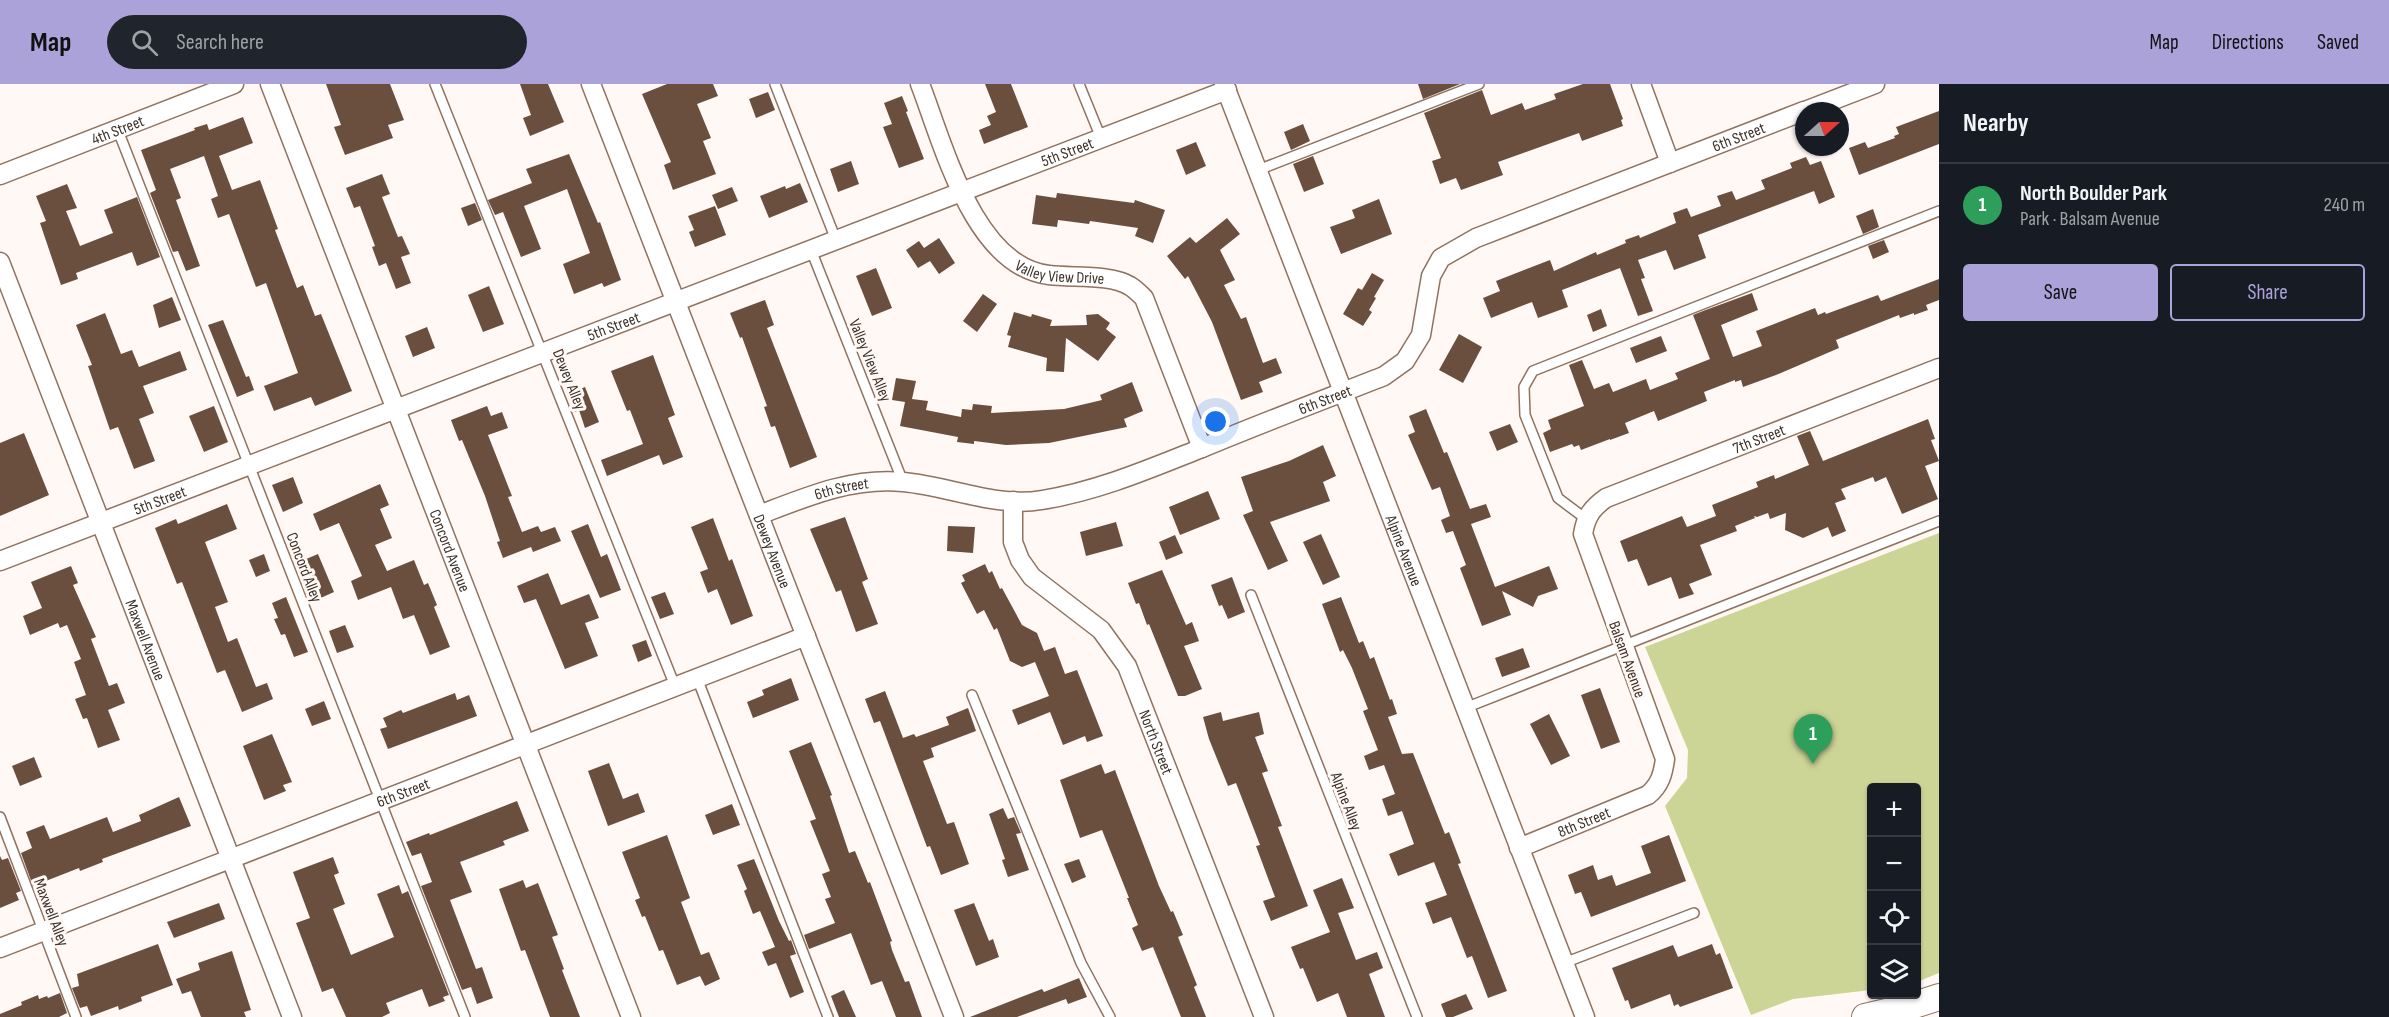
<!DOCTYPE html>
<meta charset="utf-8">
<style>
:root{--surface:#171b24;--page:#20242c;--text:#f1f3f6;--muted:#9ea1a6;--line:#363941;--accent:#aba2d9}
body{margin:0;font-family:"Sofia Sans Condensed",sans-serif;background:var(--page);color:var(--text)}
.controls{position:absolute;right:18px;bottom:18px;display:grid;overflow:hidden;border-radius:6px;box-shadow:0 2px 4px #0004}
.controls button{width:54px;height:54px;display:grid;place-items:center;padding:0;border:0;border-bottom:2px solid var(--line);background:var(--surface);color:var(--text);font:30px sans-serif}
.compass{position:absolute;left:1795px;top:18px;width:54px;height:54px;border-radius:50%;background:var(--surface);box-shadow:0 2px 4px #0004;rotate:69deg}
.you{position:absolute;left:1216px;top:338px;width:21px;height:21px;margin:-15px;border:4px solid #fff;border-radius:50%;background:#1a73e8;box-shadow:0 0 0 9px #1a73e833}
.badge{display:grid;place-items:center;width:39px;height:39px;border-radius:50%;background:var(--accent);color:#fff;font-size:20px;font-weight:700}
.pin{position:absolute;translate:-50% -50px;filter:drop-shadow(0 2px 3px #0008)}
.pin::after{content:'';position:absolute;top:32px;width:21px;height:18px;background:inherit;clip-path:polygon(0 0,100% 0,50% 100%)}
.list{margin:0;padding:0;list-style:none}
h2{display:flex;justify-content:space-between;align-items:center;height:78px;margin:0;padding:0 24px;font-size:26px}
h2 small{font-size:20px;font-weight:400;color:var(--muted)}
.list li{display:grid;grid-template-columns:39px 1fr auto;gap:18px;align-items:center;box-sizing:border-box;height:84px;padding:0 24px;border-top:2px solid var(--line)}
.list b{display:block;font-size:22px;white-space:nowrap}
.list p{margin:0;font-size:20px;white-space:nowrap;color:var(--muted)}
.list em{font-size:20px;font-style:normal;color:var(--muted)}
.actions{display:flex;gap:12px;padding:18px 24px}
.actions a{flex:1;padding:14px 0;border:2px solid var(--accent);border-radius:6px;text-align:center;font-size:21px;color:var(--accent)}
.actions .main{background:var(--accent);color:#111}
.icon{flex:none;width:33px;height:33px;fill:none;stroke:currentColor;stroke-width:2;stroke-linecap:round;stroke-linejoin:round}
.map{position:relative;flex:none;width:1939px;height:933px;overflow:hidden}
header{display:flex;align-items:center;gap:36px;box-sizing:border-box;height:84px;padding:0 30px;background:var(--accent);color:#111}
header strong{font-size:28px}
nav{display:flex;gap:33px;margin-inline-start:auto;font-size:21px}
.search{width:420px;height:54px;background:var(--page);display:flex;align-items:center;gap:15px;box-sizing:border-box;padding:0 21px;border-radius:33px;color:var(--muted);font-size:22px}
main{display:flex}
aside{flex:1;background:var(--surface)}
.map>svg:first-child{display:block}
.green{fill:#cdd596}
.building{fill:#6b4f3e}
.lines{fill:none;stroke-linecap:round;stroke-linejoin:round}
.lane-casing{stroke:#90725f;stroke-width:12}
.street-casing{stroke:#90725f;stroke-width:21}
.secondary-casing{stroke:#90725f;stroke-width:28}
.lane{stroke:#fff;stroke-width:9}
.street{stroke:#fff;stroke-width:18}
.secondary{stroke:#fff;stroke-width:26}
.labels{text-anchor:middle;stroke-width:6;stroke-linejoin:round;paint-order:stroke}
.street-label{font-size:16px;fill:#3e3129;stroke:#fff8f4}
</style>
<header>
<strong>Map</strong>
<div class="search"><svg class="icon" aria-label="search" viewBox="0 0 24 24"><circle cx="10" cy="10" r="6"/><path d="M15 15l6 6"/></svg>Search here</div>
<nav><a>Map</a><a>Directions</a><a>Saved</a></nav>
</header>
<main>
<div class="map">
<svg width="1939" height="933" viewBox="0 0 1939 933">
<rect width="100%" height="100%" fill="#fff8f4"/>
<polygon class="green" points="1939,449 1939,889 1917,898 1916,704 1872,704 1871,906 1793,915 1751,931 1665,722 1687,694 1688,666 1645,563"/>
<g class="building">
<polygon points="326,0 390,0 404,36 388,41 393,54 345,71 334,43 341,41"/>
<polygon points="520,0 548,0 564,38 530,52 523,34 531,31"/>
<polygon points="667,0 713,0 718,12 697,20 711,54 703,57 716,90 673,106 664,81 671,78 642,10"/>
<polygon points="985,0 1011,0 1028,43 984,60 979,46 991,41 987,32 996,28"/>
<polygon points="1418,0 1460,0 1423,15"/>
<polygon points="1583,0 1610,0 1623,35 1621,36 1623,42 1582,57 1579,49 1498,78 1503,91 1461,106 1456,94 1440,100 1432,77 1441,74 1424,29 1482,6 1491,31 1522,19 1525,26 1556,15 1554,10"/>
<polygon points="768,8 775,26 756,34 749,15"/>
<polygon points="902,12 908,27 906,28 924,75 899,84 883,43 892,40 884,19"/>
<polygon points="1939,27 1939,60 1859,91 1849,64 1865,58 1868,64 1895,54 1894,52 1899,50 1896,43"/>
<polygon points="243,33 253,59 219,72 232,106 260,96 278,145 275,146 297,204 303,201 315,232 321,230 352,307 315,322 311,313 274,327 264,302 298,289 266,199 256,203 229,130 218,134 211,115 218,112 204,72 170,85 181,114 176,116 200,182 186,187 178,167 173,168 150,109 156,106 141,66 195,46 194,44 207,40 209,46"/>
<polygon points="1303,40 1310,57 1291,66 1284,48"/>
<polygon points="1196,58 1206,82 1186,91 1176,66"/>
<polygon points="569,70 598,139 600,138 621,196 604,203 602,199 574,210 563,180 590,169 567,105 524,122 541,165 521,173 503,128 495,131 488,116 532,99 526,85"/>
<polygon points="1313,72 1324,100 1304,108 1293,80"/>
<polygon points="1806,73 1810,81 1821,77 1835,113 1819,120 1814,107 1698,151 1706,174 1674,186 1666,166 1638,176 1645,194 1641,195 1653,227 1638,232 1620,184 1562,206 1568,223 1538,234 1532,218 1491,234 1483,214 1500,207 1496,197 1550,176 1554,187 1596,168 1597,171 1626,159 1625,156 1639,151 1640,154 1676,139 1673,129 1687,124 1691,133 1721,122 1717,112 1732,107 1736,116 1765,105 1761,96 1792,84 1790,79"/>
<polygon points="851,77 859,100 838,108 830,85"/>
<polygon points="382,90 390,110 382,113 398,153 402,152 410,170 401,173 411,199 396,205 386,179 379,182 372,163 375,162 360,122 354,124 346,104"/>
<polygon points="800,99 808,118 769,134 760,112 785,102 786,105"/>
<polygon points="67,100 77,124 66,127 80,162 113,149 104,126 137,113 160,173 137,182 132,168 76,189 78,195 61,201 40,139 46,137 36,112"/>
<polygon points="732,103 738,117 718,125 712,111"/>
<polygon points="1057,109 1134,119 1135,116 1165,126 1153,159 1135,152 1138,144 1090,137 1089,140 1058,136 1057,143 1032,140 1036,111 1056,114"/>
<polygon points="1379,115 1392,150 1341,170 1330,143 1355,134 1352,126"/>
<polygon points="475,119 482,136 468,142 461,124"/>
<polygon points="715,122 726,151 695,163 689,148 694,146 688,132"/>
<polygon points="1873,125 1879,143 1863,150 1856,132"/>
<polygon points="1227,134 1240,150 1220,166 1235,196 1224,201 1241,235 1246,233 1263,279 1276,274 1282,289 1259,298 1263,308 1241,316 1212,238 1198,211 1188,192 1185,195 1167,172 1190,153 1196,159"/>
<polygon points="939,154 955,179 939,190 930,177 918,184 906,166 919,157 924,164"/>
<polygon points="1884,156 1889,168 1873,175 1868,162"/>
<polygon points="876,184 892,224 872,232 856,192"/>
<polygon points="1372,189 1384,196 1374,213 1376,214 1369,226 1372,228 1363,242 1343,230 1358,204 1362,206"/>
<polygon points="1939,195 1939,216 1926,221 1928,226 1914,231 1914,229 1900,234 1899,231 1836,256 1839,264 1776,291 1743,303 1741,296 1735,298 1735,296 1704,308 1707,317 1658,337 1654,327 1625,339 1629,349 1610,356 1610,355 1581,366 1579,361 1574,363 1572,360 1550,368 1543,349 1551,345 1548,336 1584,322 1569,281 1582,276 1594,305 1609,299 1613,308 1646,295 1650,306 1678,295 1675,289 1710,275 1693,231 1703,227 1752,209 1758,226 1721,241 1733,273 1762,262 1756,247 1815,224 1818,231 1825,228 1826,230 1878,211 1881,217"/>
<polygon points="489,202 504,240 483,248 468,211"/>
<polygon points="983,210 997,220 977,248 963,237"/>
<polygon points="172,213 181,236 159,244 153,221"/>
<polygon points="765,216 774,241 767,244 817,373 790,384 775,342 771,343 764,323 767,322 742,253 740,254 730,229"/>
<polygon points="1601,225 1607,242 1593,248 1587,231"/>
<polygon points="1014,228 1031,233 1032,230 1052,236 1050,242 1087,241 1086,231 1098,230 1110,239 1106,245 1116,253 1098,277 1066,254 1064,288 1046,287 1047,274 1008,263 1011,252 1007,251"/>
<polygon points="105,229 121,270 132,266 139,283 180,267 187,286 143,302 154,329 139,335 155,377 134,385 118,343 110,346 88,282 92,281 76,241"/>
<polygon points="223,236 246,293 249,292 254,306 237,313 208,241"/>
<polygon points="427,243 435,264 413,273 405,252"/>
<polygon points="1459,250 1482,263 1463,299 1439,286"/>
<polygon points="1661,252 1667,267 1636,279 1630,264"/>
<polygon points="653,271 675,331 668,334 683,373 663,381 659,371 607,392 601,376 643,360 630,326 627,327 611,287"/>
<polygon points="896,294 916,297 912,315 928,317 926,326 961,333 962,325 972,326 973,320 992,322 991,329 1064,325 1102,316 1100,311 1132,298 1143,327 1124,335 1127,343 1049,359 1006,361 974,357 974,360 957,358 958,353 900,342 905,318 892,316"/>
<polygon points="585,303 599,338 585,344 579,326 575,328 568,310"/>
<polygon points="214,322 228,358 204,368 189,332"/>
<polygon points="487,322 491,332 502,328 508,344 488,351 512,412 508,413 522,448 538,442 541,448 555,443 561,457 533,468 531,463 503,474 497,458 500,457 485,412 462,356 459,357 451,336"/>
<polygon points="1426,325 1444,369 1447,368 1470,425 1486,420 1491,433 1471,440 1495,503 1549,482 1558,505 1538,512 1533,523 1502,507 1511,531 1482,542 1460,484 1466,481 1453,447 1446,449 1441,436 1450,432 1440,403 1432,406 1408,351 1415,348 1409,332"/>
<polygon points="1928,335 1935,355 1931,356 1939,377 1925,382 1938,415 1902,430 1886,393 1875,398 1873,393 1841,405 1846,415 1835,419 1846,447 1832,453 1828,443 1803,454 1785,446 1786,429 1770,435 1768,429 1757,433 1754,432 1755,434 1735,442 1737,447 1700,461 1712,491 1689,500 1694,510 1679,515 1671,493 1648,502 1637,475 1628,478 1620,457 1682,432 1687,443 1716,432 1712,421 1758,403 1756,398 1774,391 1775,395 1809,381 1797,352 1810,347 1823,377"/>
<polygon points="1510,340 1518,358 1497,367 1489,348"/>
<polygon points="24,349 49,411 0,432 0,359"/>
<polygon points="1323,361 1336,392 1323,398 1330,417 1270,438 1288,477 1268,486 1243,431 1253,427 1241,393 1289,377"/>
<polygon points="293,393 303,419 283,428 272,401"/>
<polygon points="380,400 389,421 380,425 392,454 375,461 387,487 414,476 424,501 428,499 437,521 434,523 450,563 430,571 414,531 403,535 391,503 358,516 351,497 362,492 339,439 320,447 313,430"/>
<polygon points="1208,407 1220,435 1180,451 1169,423"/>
<polygon points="227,420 237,445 205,458 228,518 215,523 228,558 237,554 256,603 267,599 273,615 242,628 225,586 217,589 182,498 177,500 155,444 176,435 178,440"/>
<polygon points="845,433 868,495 862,498 878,540 856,548 841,506 836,508 810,445"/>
<polygon points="713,434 729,477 732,475 753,532 731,541 717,505 708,509 700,488 708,485 691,443"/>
<polygon points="1116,438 1123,462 1086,472 1080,448"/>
<polygon points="588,440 601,473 607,470 621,506 600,514 571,447"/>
<polygon points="948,442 975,443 973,469 947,467"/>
<polygon points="1321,450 1340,493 1323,501 1303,458"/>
<polygon points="1175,451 1183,469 1166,476 1159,458"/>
<polygon points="264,470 270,487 256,493 249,476"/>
<polygon points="318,470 334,508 314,517 299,478"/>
<polygon points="985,480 989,489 992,487 1000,505 1002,504 1022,541 1037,549 1044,567 1055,563 1065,590 1077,586 1103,652 1087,658 1085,652 1063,661 1050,628 1018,641 1012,626 1049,612 1035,578 1022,583 1010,577 997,544 994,546 984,526 977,530 961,499 965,497 962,491"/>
<polygon points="71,482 78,499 73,501 96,553 91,555 109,602 117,599 125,619 108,626 120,656 98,664 87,634 83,635 75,615 86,611 74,578 81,575 67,541 60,544 58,539 30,551 23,532 42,524 31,498"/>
<polygon points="1162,486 1186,541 1192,538 1199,557 1184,562 1202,605 1185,612 1178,612 1149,540 1147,541 1139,519 1136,520 1128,499"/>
<polygon points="548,489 561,521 589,510 599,534 585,539 598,572 565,585 536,515 524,519 517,502"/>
<polygon points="1232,493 1245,528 1228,535 1222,521 1219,522 1211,501"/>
<polygon points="665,508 674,530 660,535 651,513"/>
<polygon points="286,513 308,568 294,573 285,550 281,551 274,535 278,534 272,519"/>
<polygon points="1341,513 1359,559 1363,557 1370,575 1374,573 1390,616 1392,615 1397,630 1388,633 1402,670 1413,669 1445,750 1449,748 1461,779 1458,780 1507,907 1488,914 1472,872 1467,874 1451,833 1433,840 1425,819 1447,811 1434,778 1398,792 1389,770 1414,760 1402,727 1388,732 1382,715 1395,710 1384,681 1369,686 1364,672 1378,666 1363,627 1368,625 1352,584 1343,566 1340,568 1322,520"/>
<polygon points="345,541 354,563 337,569 329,547"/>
<polygon points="646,556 652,572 638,578 632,561"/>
<polygon points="1523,564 1530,583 1502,593 1495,574"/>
<polygon points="791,594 799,616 753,634 747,618 764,611 762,606"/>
<polygon points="1600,604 1620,658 1601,665 1581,611"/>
<polygon points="885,607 903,654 914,650 916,653 949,641 946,633 968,624 976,647 931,664 934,673 923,677 947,740 954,738 969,780 941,791 930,762 927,763 880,637 874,639 865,615"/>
<polygon points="455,609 457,616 469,611 477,632 388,665 380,645 387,643 383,634 401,626 403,629"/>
<polygon points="324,617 331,635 312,642 305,625"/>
<polygon points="1221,628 1223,637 1259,628 1264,650 1255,653 1268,687 1262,689 1282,742 1278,743 1308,822 1271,837 1263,817 1275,813 1256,762 1260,761 1236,699 1228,702 1209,655 1203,633"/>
<polygon points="1549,630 1570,672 1551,681 1530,640"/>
<polygon points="272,650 292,698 283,701 286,707 264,716 243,662"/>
<polygon points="811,658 832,711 830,712 849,769 855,767 868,799 870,798 892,857 890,858 892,866 905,898 909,897 922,933 896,933 882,897 871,901 851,849 809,865 804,851 835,839 825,815 831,813 822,790 830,787 810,737 816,735 789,667"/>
<polygon points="34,673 42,693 20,702 12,682"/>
<polygon points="609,679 623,715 638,709 645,728 608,742 588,687"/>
<polygon points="1101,680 1105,690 1115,686 1159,802 1171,828 1173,827 1183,851 1178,853 1197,901 1194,903 1206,933 1181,933 1153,863 1142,867 1132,844 1138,841 1127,814 1129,814 1102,746 1080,754 1060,696"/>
<polygon points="179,713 191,742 102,775 103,778 80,787 79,784 33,802 21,769 32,764 26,748 44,741 50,755 107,733 113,748 141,737 139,731"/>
<polygon points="517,717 529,747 503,757 505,761 460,778 472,808 450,816 476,885 482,883 493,914 477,920 471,903 462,906 421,802 432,798 421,769 412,772 406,758 429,749 430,751"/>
<polygon points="732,720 740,741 713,751 705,731"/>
<polygon points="1003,724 1008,735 1014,733 1021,749 1016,750 1029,786 1008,793 1002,776 1005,775 989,730"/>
<polygon points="667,751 690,814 681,818 701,871 709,868 720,895 705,902 700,892 677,901 663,866 659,867 645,832 642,833 635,816 640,814 622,768"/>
<polygon points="1669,751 1686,797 1591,833 1581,808 1575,810 1568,791 1593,781 1598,796 1612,791 1616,802 1651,789 1641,762"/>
<polygon points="0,772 2,776 8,774 21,807 16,809 19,816 0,824"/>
<polygon points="333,773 339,789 334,791 345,820 333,825 351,871 394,853 377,810 399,801 402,810 408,807 449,911 443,913 445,917 429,923 422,905 386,919 390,929 382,933 346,933 333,904 322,908 296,839 310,834 293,788"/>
<polygon points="754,775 779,837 789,857 791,856 796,870 790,872 804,908 790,914 776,879 768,882 762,868 775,863 760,827 753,830 744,807 747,805 737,781"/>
<polygon points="1079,775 1086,793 1072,799 1064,780"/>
<polygon points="1342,794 1354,824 1338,829 1356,876 1377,868 1383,884 1369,890 1385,933 1347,933 1338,909 1317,918 1303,884 1300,885 1291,863 1330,848 1313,806"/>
<polygon points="523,796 526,804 538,799 558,851 552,853 564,885 562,886 580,933 550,933 525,866 521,867 499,805"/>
<polygon points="219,819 225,835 174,854 167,838"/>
<polygon points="974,819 989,857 993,855 999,873 976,882 954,826"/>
<polygon points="158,860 173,901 141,913 142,917 119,926 118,922 91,932 87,922 80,924 72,904 79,902 77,890"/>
<polygon points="1712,860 1716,871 1720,869 1733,904 1680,923 1678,920 1674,922 1670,910 1631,925 1628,916 1625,917 1612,884 1673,861 1678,873"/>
<polygon points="232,867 251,926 244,928 246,933 201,933 191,907 182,910 176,895 200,886 198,879"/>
<polygon points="1079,894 1087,913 1068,920 1066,915 1017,933 970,933 1042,905 1044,908"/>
<polygon points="844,906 856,933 839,933 831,912"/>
<polygon points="60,909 67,929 59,933 0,933 0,930 22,921 21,918 38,911 39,915 47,912 48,914"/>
<polygon points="1466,910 1473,925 1453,933 1446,933 1441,920"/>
</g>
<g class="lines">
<g class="lane-casing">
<g id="lane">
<polyline points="435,0 675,602"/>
<polyline points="775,0 836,156"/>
<polyline points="1079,0 1101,54"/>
<polyline points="117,44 465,933"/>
<polyline points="1258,86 1479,0"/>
<polyline points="811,166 903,398"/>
<polyline points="1586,435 1558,414 1525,331 1524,303 1533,287 1939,127"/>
<polyline points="1251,511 1417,933"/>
<polyline points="697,594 828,933"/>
<polyline points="972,611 1081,879 1110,933"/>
<polyline points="1465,624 1939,437"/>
<polyline points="0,733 76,933"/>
<polyline points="1564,879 1694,829"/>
</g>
</g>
<g class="street-casing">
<g id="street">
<path id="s1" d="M270,0L631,933"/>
<path id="s2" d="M591,0L954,933"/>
<path id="s3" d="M920,0C943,59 974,183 1049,191C1073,194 1111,190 1130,202C1135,205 1140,210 1144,214L1202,364"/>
<path id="s4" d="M1224,0L1585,933"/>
<polyline points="1641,0 1670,79"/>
<polyline points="1805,27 1875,0"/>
<path id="s5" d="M0,91L234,0"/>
<path id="s6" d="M0,178L292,933"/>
<path id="s7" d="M1013,417V458L1020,476L1032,493L1101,546L1127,582L1264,933"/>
<path id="s8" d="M759,431C806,413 852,393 903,398C949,402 996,424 1042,416C1098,407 1149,385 1202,364C1262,339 1323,316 1384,292L1405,277L1421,251L1431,192L1441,174L1476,154L1804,27"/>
<path id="s9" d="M0,477L1227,6"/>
<path id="s10" d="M1519,764L1648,711C1660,701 1663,690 1665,675L1583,450C1586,432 1592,424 1606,414L1939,284"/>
<path id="s11" d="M0,864L806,552"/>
</g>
</g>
<g class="secondary-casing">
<polyline id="secondary" points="1865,933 1908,923 1939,913"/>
</g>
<use href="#lane" class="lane"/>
<use href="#street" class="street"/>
<use href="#secondary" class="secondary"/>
</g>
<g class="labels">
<g class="street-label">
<text dy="6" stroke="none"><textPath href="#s5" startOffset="126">4th Street</textPath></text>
<text dy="6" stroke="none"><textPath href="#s8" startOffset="1113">6th Street</textPath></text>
<text dy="6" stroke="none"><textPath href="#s9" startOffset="1143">5th Street</textPath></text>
<text dy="6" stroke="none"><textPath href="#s3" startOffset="252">Valley View Drive</textPath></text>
<text dy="6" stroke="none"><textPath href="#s9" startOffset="657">5th Street</textPath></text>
<text transform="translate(871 276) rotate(68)" y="6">Valley View Alley</text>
<text transform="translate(570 295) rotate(68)" y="6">Dewey Alley</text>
<text dy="6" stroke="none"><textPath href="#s8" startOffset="591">6th Street</textPath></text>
<text dy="6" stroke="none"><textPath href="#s10" startOffset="628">7th Street</textPath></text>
<text dy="6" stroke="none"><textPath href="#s8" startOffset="87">6th Street</textPath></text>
<text dy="6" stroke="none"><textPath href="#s9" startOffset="171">5th Street</textPath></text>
<text dy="6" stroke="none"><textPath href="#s4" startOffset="500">Alpine Avenue</textPath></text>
<text dy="6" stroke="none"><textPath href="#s1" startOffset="500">Concord Avenue</textPath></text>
<text dy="6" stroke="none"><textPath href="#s2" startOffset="501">Dewey Avenue</textPath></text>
<text transform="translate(305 483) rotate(69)" y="6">Concord Alley</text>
<text dy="6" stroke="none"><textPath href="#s6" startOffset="405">Maxwell Avenue</textPath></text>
<text transform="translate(1628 575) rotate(70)" y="6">Balsam Avenue</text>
<text dy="6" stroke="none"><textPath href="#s7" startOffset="294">North Street</textPath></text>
<text dy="6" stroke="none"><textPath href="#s11" startOffset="432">6th Street</textPath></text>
<text transform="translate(1347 717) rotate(69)" y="6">Alpine Alley</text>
<text dy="6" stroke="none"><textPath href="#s10" startOffset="70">8th Street</textPath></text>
<text transform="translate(52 828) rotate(69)" y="6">Maxwell Alley</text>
</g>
</g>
</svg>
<div class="controls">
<button>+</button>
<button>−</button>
<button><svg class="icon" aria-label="locate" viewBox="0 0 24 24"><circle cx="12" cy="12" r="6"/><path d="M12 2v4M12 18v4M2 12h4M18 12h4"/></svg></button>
<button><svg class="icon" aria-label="layers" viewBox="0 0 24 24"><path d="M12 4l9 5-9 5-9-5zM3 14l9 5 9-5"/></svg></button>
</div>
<svg class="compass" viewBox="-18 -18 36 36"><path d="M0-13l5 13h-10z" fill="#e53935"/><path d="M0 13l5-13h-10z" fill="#9ea1a6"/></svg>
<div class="you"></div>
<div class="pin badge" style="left:1813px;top:680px;background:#2e9e5b">1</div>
</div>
<aside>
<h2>Nearby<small></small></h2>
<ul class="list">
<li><span class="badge" style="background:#2e9e5b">1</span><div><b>North Boulder Park</b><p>Park · Balsam Avenue</p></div><em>240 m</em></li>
</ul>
<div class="actions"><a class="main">Save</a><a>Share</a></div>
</aside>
</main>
